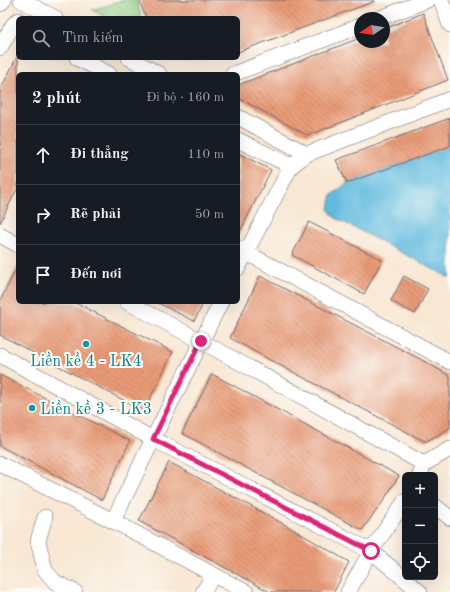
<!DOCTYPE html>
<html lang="vi">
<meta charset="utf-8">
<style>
:root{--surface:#171b24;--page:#20242c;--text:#f1f3f6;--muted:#9ea1a6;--line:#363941}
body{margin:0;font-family:"Old Standard TT",serif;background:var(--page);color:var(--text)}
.controls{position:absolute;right:12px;bottom:12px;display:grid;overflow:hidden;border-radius:6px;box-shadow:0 4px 16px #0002}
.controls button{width:36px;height:36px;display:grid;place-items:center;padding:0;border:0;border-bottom:1px solid var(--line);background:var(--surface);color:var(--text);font:20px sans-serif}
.compass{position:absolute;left:354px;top:12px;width:36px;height:36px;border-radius:50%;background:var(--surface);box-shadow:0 4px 16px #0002;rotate:258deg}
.stop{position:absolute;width:12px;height:12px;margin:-9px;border:3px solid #db2777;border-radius:50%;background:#fff}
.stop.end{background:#db2777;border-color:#fff;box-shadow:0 1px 4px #0008}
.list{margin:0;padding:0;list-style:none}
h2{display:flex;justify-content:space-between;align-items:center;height:52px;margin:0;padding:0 16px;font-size:17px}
h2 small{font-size:13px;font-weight:400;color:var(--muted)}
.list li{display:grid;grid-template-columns:26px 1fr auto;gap:12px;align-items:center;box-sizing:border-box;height:60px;padding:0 16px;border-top:1px solid var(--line)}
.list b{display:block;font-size:15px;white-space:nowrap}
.list em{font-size:13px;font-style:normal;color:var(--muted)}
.icon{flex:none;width:22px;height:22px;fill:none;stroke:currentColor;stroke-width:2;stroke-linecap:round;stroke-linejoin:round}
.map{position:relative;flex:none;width:450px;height:592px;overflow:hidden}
.search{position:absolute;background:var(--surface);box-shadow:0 4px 16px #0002;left:16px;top:16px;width:224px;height:44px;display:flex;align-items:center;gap:10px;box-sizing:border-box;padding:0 14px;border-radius:6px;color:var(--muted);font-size:15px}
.panel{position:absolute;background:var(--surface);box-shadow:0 4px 16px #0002;left:16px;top:72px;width:224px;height:232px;border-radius:6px}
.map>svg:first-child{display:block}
.park{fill:url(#park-dots);stroke:#5a785e}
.water{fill:#62bbdf;stroke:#426e8d}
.building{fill:url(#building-back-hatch)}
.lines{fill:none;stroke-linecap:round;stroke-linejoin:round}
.minor-casing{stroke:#6d6770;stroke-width:16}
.minor{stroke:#fff;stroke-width:15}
.route{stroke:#db2777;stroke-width:5}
.culture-dot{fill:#0f9aa8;stroke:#fdfcf7;stroke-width:1.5}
.labels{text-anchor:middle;stroke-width:4;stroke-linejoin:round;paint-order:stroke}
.culture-label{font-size:16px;fill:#0d838f;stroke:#fdfcf7}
</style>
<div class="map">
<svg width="450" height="592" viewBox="0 0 450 592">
<defs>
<pattern id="park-dots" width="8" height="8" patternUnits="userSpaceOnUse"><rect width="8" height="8" fill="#91cd82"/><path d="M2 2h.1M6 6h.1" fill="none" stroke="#7db071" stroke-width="1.8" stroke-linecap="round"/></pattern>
<pattern id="building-back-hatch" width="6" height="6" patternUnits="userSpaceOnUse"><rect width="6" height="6" fill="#e99b77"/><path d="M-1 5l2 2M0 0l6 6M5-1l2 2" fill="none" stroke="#bc7e63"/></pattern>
</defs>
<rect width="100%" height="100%" fill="#fdfcf7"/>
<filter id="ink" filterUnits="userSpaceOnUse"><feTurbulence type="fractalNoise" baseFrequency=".025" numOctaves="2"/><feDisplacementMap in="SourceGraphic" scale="8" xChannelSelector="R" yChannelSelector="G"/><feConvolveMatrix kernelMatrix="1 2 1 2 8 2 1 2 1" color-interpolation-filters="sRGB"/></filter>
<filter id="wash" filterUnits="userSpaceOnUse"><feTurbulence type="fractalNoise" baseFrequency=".012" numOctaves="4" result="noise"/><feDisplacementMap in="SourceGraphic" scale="16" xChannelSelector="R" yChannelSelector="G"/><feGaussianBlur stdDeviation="0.9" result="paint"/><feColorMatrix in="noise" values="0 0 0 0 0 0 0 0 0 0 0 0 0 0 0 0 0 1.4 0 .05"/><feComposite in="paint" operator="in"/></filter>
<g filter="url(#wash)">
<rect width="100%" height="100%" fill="#f8e7d3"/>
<polygon class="park" points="122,0 136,0 142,18 107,18 92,10"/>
<polygon class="water" points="447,147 450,147 450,278 334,217 329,210 330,203 332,195 347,183"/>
<g id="blocks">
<g class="building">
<polygon points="139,0 374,0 375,1 238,52 238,18 146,18"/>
<polygon points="423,13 448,80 317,132 307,135 240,99 238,96 238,85 360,38 360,42 384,42 384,29"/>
<polygon points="18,55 18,187 0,223 0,90"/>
<polygon points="450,118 450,146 347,183 336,160"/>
<polygon points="238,153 271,170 238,236"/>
<polygon points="309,222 382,260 364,294 292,255"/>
<polygon points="18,265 18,302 74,302 173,352 144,411 0,335 0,301"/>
<polygon points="260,276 420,359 450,376 450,428 427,441 424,441 270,360 230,338"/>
<polygon points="404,276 428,289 415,314 391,301"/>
<polygon points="156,302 204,302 194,321"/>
<polygon points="212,374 334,440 399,476 382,503 362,530 321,508 182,433"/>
<polygon points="0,375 130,441 102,500 0,446"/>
<polygon points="169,462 291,528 349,562 334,592 270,592 139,521"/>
</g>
</g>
</g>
<g filter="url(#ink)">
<use href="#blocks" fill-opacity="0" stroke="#6d6770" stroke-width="1"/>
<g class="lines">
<g class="minor-casing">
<g id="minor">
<polyline points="21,0 55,18"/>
<polyline points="441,0 450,25"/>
<polyline points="0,4 4,0"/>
<polyline points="380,18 428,0"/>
<polyline points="0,48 13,25 18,20"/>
<polyline points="77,58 109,74"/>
<polyline points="129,58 159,74"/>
<polyline points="233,74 360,26"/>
<polyline points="238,117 307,154"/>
<polyline points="238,140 291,166"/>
<polyline points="0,235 18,245"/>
<polyline points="238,248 450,362"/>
<polyline points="238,268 291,166 307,154 450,99"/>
<polyline points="127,302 201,341 424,464"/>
<polyline points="0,355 153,439 371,551 420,592"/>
<polyline points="0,464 113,521 246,592"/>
<polyline points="420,475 424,464 450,449"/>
<polyline points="435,506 450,518"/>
<polyline points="45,517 38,541 45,570 55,582 75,592"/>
<polyline points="113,521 153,439 221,302"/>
<polyline points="203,592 214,575"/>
<polyline points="348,592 371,551 405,501"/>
</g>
</g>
<use href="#minor" class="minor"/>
</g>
</g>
<g class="lines" filter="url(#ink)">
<polyline class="route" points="201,341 153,439 371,551"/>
</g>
<g class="culture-dot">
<circle cx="86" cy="344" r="4"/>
<circle cx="32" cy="408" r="4"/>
</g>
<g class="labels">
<g class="culture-label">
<text x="86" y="366">Liền kề 4 - LK4</text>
<text x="40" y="414" text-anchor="start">Liền kề 3 - LK3</text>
</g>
</g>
</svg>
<div class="controls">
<button>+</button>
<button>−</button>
<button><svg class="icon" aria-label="locate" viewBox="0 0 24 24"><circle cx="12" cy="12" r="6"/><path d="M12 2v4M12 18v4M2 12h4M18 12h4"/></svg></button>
</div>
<svg class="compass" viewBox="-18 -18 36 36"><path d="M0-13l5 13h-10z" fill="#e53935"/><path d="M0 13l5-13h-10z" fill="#9ea1a6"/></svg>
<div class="stop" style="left:371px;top:551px"></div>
<div class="stop end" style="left:201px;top:341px"></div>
<div class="search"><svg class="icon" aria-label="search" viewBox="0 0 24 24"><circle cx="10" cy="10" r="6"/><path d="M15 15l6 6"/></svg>Tìm kiếm</div>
<section class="panel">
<h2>2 phút<small>Đi bộ · 160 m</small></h2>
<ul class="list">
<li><svg class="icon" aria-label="ahead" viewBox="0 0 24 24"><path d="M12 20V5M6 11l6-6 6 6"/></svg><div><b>Đi thẳng</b></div><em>110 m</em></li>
<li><svg class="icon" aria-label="right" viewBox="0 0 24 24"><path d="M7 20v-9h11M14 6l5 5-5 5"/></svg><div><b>Rẽ phải</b></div><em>50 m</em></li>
<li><svg class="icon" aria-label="arrive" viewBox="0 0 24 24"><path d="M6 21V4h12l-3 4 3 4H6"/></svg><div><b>Đến nơi</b></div></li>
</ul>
</section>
</div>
